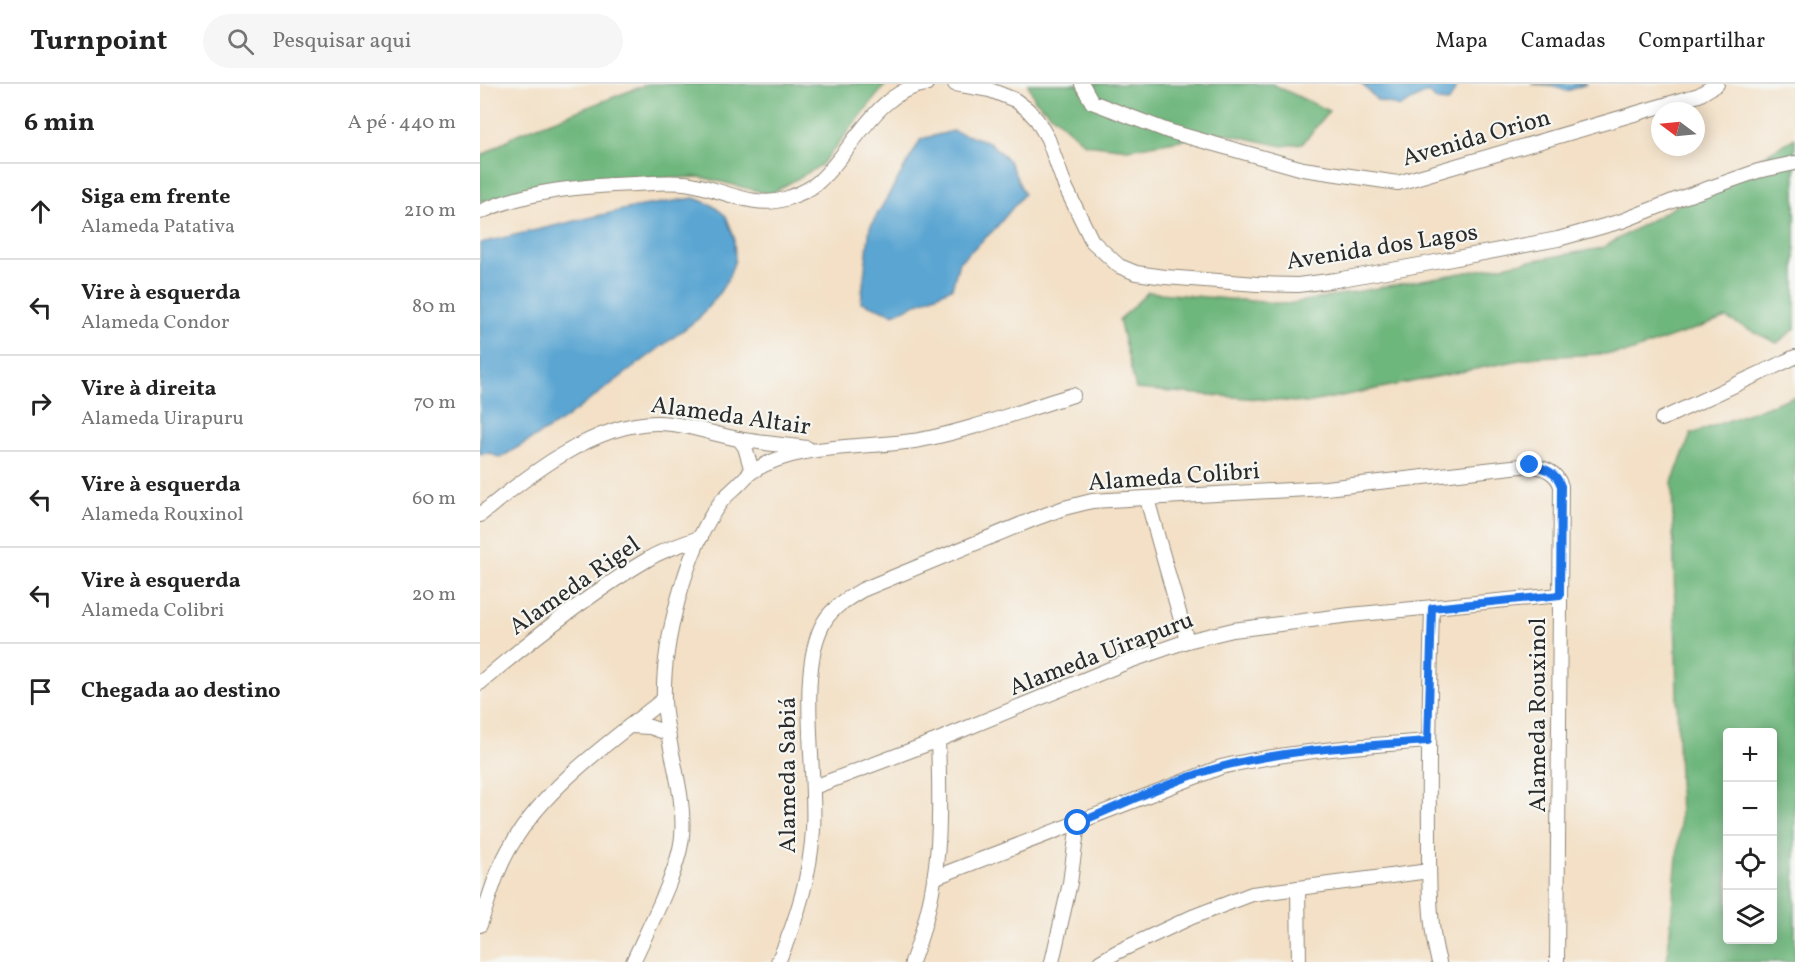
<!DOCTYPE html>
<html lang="pt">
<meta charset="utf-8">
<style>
:root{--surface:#fff;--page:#f6f6f6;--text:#222;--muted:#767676;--line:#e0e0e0}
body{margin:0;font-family:Vollkorn,serif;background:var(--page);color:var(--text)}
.controls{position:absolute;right:18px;bottom:18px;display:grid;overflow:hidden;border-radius:6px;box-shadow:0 3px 15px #0003}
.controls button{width:54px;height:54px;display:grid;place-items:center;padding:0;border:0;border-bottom:2px solid var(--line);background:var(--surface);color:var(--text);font:30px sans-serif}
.compass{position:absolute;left:1171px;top:18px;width:54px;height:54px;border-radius:50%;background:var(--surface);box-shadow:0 3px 15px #0003;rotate:286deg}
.stop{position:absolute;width:18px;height:18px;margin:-14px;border:4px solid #1a73e8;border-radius:50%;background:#fff}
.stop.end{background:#1a73e8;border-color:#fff;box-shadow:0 2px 6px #0008}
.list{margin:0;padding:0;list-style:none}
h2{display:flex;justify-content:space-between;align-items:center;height:78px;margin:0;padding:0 24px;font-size:26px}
h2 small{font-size:20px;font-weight:400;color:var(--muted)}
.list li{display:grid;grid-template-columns:39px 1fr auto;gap:18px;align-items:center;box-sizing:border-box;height:96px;padding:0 24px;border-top:2px solid var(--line)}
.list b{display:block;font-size:22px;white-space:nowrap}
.list p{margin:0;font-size:20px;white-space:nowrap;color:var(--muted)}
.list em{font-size:20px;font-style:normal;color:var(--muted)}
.icon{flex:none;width:33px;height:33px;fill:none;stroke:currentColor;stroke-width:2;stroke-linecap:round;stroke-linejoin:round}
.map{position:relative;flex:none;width:1315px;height:878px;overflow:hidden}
header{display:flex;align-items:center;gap:36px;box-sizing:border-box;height:84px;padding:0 30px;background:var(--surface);border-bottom:2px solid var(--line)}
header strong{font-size:28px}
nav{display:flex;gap:33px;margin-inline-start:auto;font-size:21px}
.search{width:420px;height:54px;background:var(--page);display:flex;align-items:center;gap:15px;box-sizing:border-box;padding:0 21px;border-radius:33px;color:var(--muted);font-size:22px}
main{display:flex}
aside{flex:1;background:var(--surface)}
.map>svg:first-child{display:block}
.forest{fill:#6db67c;stroke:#4c7054;stroke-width:1.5;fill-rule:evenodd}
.water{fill:#5aa5d2;stroke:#42687e;stroke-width:1.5}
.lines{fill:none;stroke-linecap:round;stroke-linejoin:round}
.minor-casing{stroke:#8f8678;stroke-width:16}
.minor{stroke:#fff;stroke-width:14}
.route{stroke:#1a73e8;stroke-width:8}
.labels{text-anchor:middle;stroke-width:4.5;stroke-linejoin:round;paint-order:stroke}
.street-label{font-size:24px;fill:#2b2b2b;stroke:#f6f6f2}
</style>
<header>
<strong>Turnpoint</strong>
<div class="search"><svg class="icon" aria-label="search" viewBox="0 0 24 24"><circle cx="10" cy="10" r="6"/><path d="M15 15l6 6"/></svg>Pesquisar aqui</div>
<nav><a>Mapa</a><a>Camadas</a><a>Compartilhar</a></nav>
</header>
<main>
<aside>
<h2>6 min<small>A pé · 440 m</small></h2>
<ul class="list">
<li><svg class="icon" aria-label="ahead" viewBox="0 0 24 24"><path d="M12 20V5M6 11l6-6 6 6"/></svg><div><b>Siga em frente</b><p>Alameda Patativa</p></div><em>210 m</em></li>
<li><svg class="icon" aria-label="left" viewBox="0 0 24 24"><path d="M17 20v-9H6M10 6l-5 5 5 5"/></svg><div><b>Vire à esquerda</b><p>Alameda Condor</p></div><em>80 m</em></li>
<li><svg class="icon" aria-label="right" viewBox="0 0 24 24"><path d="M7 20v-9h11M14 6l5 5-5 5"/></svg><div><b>Vire à direita</b><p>Alameda Uirapuru</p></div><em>70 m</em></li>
<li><svg class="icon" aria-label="left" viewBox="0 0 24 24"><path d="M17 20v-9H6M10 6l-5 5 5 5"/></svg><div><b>Vire à esquerda</b><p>Alameda Rouxinol</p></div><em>60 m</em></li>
<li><svg class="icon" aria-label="left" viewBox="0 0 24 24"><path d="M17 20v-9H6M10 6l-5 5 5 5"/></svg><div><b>Vire à esquerda</b><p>Alameda Colibri</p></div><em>20 m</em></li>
<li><svg class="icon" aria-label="arrive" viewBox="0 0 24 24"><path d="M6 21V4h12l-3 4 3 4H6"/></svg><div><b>Chegada ao destino</b></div></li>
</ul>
</aside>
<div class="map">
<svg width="1315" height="878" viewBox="0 0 1315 878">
<rect width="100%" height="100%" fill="#f6f6f2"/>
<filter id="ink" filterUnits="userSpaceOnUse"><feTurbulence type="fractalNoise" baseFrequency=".0167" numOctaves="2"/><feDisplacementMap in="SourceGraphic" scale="12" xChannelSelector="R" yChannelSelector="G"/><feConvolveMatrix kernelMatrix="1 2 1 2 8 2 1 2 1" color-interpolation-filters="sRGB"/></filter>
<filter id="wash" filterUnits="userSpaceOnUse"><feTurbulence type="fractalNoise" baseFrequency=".008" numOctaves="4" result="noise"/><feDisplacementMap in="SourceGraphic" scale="24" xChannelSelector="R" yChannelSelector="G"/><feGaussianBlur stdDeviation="1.35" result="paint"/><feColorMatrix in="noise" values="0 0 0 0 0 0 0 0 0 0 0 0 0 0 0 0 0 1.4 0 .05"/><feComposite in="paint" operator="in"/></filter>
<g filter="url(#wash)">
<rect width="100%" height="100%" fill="#f3e0c6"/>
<g class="forest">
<polygon points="168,0 406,0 340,82 290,110 221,93 70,99 0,118 0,73 37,50"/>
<polygon points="548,0 792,0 849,27 823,59 803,62 742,49 648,65 605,60 555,16"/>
<polygon points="1315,54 1315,245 1297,259 1246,234 1147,269 1055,273 827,319 656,305 639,236 668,208 807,220 1122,164"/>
<path d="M1315,312V878H1187L1200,741L1192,398L1211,350ZM1292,648V856H1248V648Z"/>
</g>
<g class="water">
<polygon points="882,0 978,0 969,18 957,17 948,8 920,23 897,16"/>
<polygon points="1051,0 1107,0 1087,7 1068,1"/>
<polygon points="473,47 509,58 529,77 544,110 515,145 479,178 472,204 414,230 381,218 390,143 441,55"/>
<polygon points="214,114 232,121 246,132 254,153 255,176 248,195 238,211 218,235 82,337 20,374 10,369 0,370 0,159 156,123"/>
</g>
</g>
<g filter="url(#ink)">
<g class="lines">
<g class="minor-casing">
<g id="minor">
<polyline points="475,0 510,6 535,16 547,25 557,36 568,55 585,102 612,157 639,182 656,189 685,193 777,200 818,201 856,196 945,180 1078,155 1142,137 1198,115 1278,87 1315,79"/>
<polyline points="602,0 612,18 688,47 823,85 918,99 1219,11 1237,0"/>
<path d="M0,128C49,106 103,102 156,100C174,99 193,97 211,100C241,105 274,125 305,115C316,111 328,107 337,99C372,69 396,6 446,0"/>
<polyline points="1182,335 1315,273"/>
<polyline points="259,355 265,363 272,387"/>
<polyline points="667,415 707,557"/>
<path d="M0,431C47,392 114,339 177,339C204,339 232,350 258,355C281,359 304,361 327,364"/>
<path d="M952,524C950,598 948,671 949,745C949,784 948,841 959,878"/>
<path d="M0,599C53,554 110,509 170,474C184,465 205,460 221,453"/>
<polyline points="150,642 170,643 187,649"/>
<polyline points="334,703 458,656 647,578 707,557 753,546 870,531 1080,511"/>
<path d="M456,793L741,683C810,667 879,662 948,657"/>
<polyline points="818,804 819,878"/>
<path d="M0,841C9,814 17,784 32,760C68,700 130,658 184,615"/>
<path d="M153,878C168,844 199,788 202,752C206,708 186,661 184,617C182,560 206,465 240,419C245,412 253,406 259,400C263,396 268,390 273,387C320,358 387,365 440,356C492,346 543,326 593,311"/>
<path d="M298,878C317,836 330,792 333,746C337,688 316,587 344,538C353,523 367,515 382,506L554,435L584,424L612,417L846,404L1050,381C1064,384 1076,387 1081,402L1077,878"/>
<path d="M432,878C462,799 461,738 458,656"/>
<polyline points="572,878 590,799 598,739"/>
<polyline points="620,878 637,868 712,833 772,810 949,787"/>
</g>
</g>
<use href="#minor" class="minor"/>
</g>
</g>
<g class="lines" filter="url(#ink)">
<path class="route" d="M598,739C646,719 694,695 744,682C810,665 880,662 948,657L952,524L1080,511L1081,402C1076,387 1064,384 1050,381"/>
</g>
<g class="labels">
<g class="street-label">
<text transform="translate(996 53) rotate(-16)" y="8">Avenida Orion</text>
<text transform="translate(902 162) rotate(-9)" y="8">Avenida dos Lagos</text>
<text transform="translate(251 331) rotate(8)" y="8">Alameda Altair</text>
<text transform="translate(694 392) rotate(-4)" y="8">Alameda Colibri</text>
<text transform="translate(94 501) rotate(-35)" y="8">Alameda Rigel</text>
<text transform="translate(621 569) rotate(-21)" y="8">Alameda Uirapuru</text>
<text transform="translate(1057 631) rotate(-90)" y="8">Alameda Rouxinol</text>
<text transform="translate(307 691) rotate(-90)" y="8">Alameda Sabiá</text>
</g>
</g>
</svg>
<div class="controls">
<button>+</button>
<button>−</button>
<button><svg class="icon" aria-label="locate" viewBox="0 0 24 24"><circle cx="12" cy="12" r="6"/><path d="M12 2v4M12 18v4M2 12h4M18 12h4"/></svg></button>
<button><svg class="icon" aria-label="layers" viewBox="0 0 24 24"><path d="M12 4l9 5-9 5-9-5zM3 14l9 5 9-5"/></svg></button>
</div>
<svg class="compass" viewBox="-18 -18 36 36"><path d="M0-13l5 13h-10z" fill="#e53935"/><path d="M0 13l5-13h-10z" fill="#767676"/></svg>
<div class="stop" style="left:598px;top:739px"></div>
<div class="stop end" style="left:1050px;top:381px"></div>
</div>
</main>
